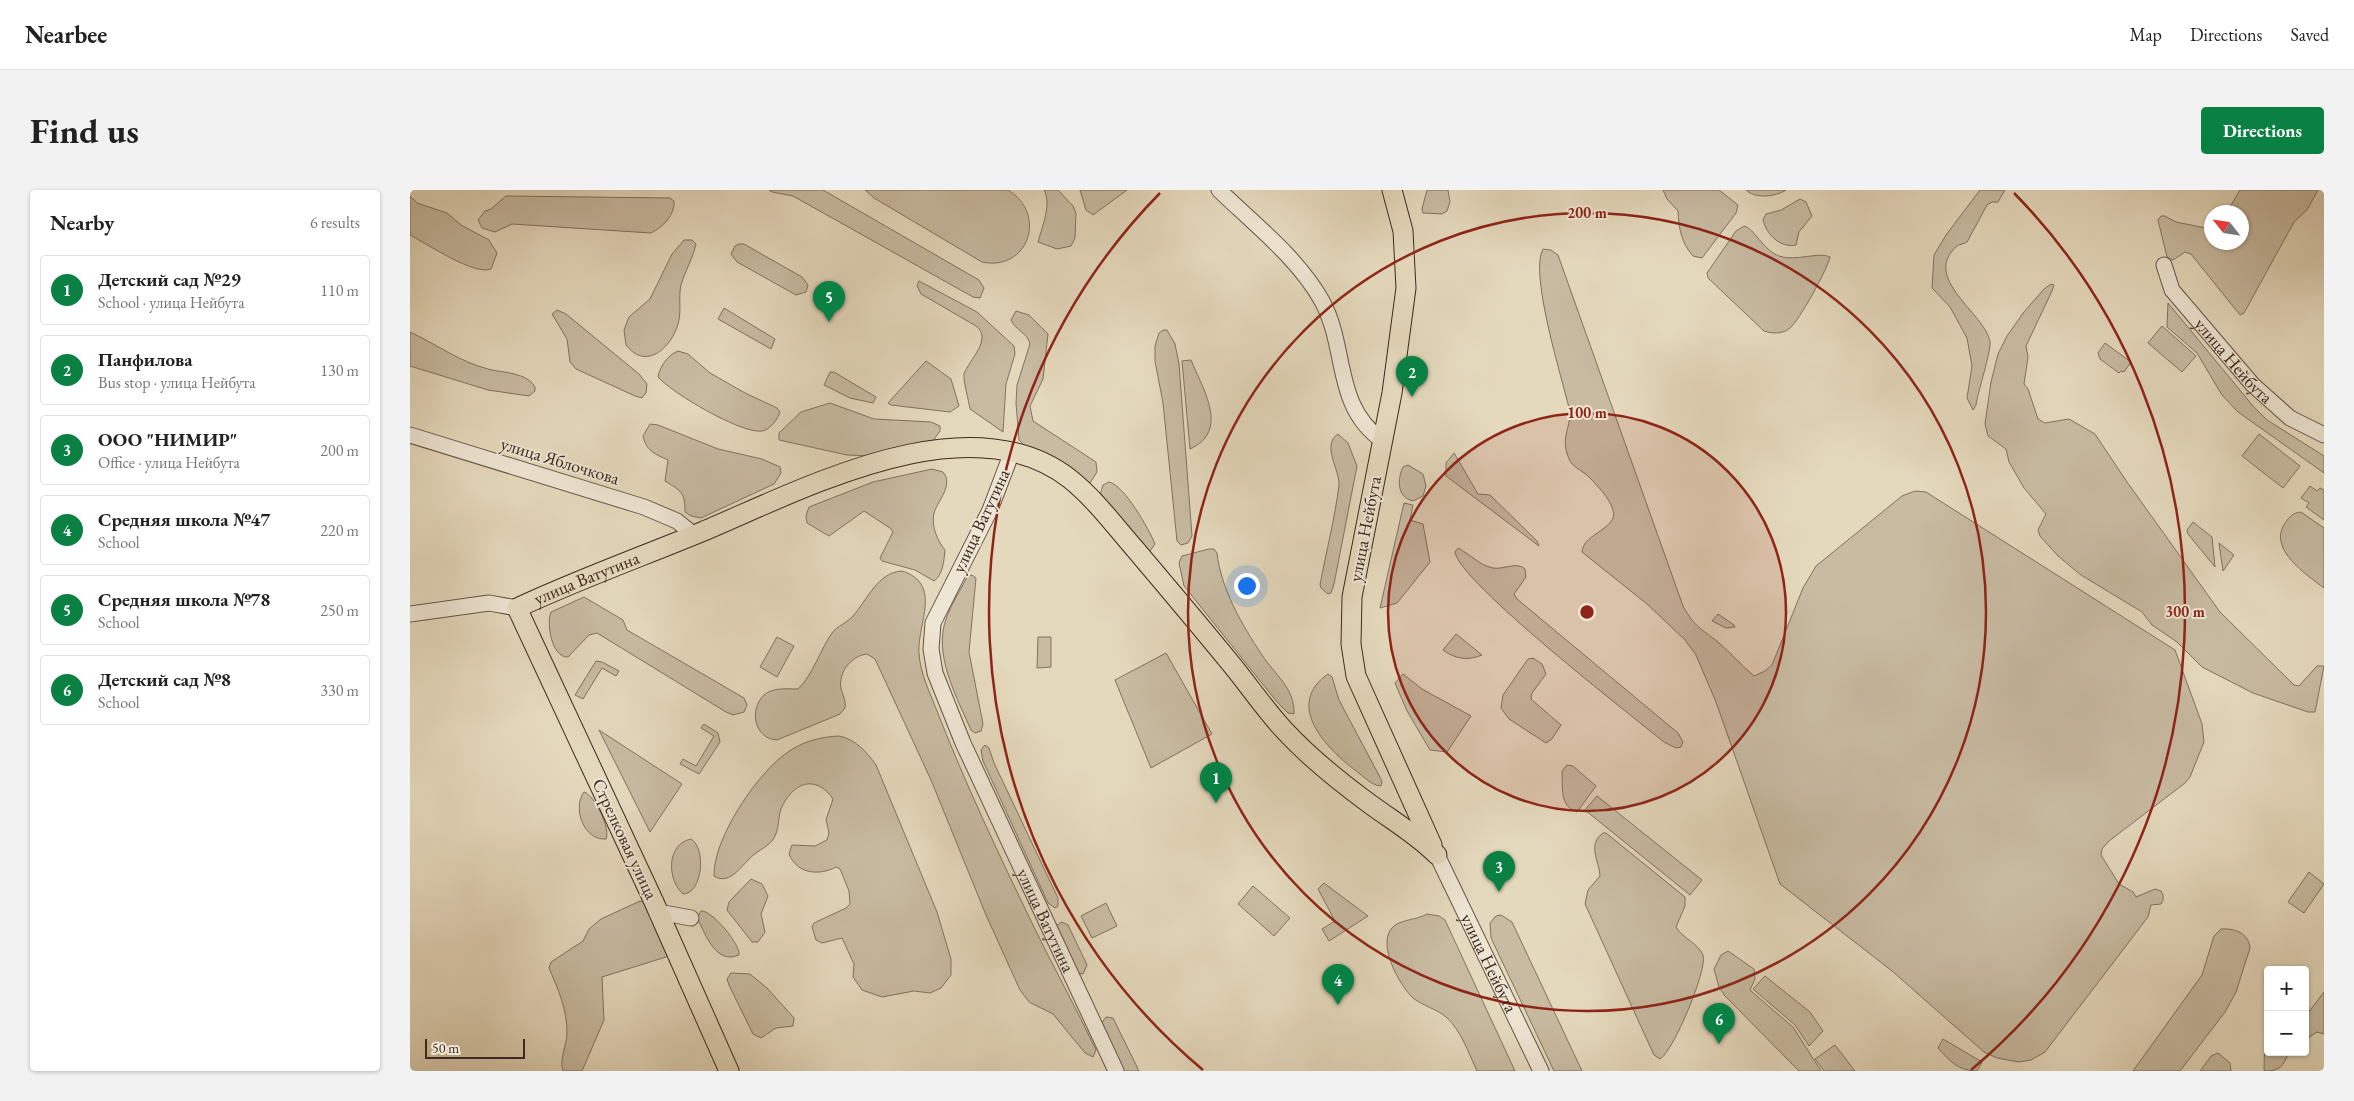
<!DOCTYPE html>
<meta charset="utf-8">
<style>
:root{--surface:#fff;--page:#f2f2f2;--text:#222;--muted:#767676;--line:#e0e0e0;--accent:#0b8043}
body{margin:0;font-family:"EB Garamond",serif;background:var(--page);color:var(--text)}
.controls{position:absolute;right:15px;bottom:15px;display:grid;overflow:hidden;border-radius:5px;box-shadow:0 1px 4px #0004}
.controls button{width:45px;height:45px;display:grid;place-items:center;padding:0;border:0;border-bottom:1px solid var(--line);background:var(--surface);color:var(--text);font:25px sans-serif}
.compass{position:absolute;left:1794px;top:15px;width:45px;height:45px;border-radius:50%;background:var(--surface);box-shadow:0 1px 4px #0004;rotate:300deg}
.scale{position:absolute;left:15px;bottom:12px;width:100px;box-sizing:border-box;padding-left:5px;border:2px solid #3c291f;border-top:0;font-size:14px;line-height:18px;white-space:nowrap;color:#3c291f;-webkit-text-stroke:4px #eee6d4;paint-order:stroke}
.you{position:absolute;left:836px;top:395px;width:18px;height:18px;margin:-12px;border:4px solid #fff;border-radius:50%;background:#1a73e8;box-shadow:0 0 0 8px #1a73e833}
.badge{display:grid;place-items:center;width:32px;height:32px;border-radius:50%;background:var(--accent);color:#fff;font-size:16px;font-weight:700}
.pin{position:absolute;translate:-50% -41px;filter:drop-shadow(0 1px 2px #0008)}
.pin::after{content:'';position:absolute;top:26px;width:18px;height:15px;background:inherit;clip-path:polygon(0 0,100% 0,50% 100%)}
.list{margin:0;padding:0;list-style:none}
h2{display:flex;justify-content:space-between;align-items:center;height:65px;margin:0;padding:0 20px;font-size:21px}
h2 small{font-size:16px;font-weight:400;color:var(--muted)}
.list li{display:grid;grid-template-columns:32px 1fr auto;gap:15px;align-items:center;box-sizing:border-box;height:70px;margin:0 10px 10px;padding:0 10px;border:1px solid var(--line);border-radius:5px}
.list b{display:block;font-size:19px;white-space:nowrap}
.list p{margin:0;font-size:16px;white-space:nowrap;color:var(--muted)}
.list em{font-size:16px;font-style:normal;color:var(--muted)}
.map{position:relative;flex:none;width:1914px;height:881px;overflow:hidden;border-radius:5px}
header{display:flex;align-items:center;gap:30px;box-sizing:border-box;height:70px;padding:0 25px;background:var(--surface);border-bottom:1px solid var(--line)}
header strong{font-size:24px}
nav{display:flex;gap:28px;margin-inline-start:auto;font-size:18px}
.intro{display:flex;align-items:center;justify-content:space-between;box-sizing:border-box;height:120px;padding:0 30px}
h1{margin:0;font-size:35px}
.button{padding:12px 22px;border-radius:5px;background:var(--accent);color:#fff;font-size:18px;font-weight:700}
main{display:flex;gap:30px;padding:0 30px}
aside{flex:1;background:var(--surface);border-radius:5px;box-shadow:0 1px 4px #0004}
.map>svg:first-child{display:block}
.green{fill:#c8bba2;stroke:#827260}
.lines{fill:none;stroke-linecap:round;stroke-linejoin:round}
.minor-casing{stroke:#665546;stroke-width:17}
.major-casing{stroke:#3c291f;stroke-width:21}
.minor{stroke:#eee6d4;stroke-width:15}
.major{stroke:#e5d9bd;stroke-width:19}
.ring{fill:none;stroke:#8f2418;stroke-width:2.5}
.labels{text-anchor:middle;stroke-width:4;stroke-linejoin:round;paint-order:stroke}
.street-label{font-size:18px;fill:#3c291f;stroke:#eee6d4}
.centre{fill:#8f2418;stroke:#eee6d4;stroke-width:2.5}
.ring-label{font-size:15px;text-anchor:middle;font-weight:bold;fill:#8f2418;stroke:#eee6d4;stroke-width:4;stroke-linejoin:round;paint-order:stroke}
</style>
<header>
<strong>Nearbee</strong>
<nav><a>Map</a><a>Directions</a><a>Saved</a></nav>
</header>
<div class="intro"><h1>Find us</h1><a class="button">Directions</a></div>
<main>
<aside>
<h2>Nearby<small>6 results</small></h2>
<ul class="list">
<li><span class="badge">1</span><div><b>Детский сад №29</b><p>School · улица Нейбута</p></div><em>110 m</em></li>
<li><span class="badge">2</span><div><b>Панфилова</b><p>Bus stop · улица Нейбута</p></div><em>130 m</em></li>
<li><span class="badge">3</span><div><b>ООО &quot;НИМИР&quot;</b><p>Office · улица Нейбута</p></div><em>200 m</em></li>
<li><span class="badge">4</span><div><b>Средняя школа №47</b><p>School</p></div><em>220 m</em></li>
<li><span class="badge">5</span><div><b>Средняя школа №78</b><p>School</p></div><em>250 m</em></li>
<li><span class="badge">6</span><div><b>Детский сад №8</b><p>School</p></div><em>330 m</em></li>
</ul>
</aside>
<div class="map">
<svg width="1914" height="881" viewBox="0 0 1914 881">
<rect width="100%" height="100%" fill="#e5d9bd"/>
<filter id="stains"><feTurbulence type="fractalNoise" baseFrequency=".004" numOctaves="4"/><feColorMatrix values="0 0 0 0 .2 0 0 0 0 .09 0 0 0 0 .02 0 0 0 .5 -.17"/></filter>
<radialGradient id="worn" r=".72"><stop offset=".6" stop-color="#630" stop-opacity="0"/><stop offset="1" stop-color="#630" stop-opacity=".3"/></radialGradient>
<g class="green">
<polygon points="359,0 413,0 569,90 574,98 570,108 563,107 383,6 362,2"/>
<path d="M455,0H598C638,24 618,82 572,72L464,8Z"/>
<path d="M634,0H648L663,16L666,23L665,48L661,56L647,59L628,52C632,37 642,14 634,0Z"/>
<polygon points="670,0 717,0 683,25 676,20"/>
<polygon points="1017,0 1038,0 1040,12 1037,21 1032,24 1013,23 1012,19"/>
<path d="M1253,0H1309L1328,15L1326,23L1292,68L1283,66C1271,52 1269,39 1268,21L1257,9Z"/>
<path d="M1336,0H1376C1365,7 1346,9 1336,0Z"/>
<path d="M1570,0H1595L1588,12H1582L1577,15L1557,52C1554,54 1550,54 1547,56C1510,88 1576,124 1580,152C1581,162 1568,201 1566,215L1563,220L1557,208L1562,176L1557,148L1540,117L1522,98L1524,65L1536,45Z"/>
<polygon points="1830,0 1908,0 1897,20 1884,32 1834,123 1830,125 1781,64 1775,62 1763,70 1757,67 1748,30 1751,26 1755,26 1766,32 1801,39 1802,52 1832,52 1832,22 1817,22"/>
<path d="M0,6L7,13L37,23L51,35L79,50L87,63L81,79C65,86 17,54 0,45Z"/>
<path d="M96,6L260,8L264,11C265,25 253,37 241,43L102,34L85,42L72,38L68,30L75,21L81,19Z"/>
<path d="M1390,9L1396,12L1402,26L1389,42L1386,55C1370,58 1357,45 1353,30L1356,24L1371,20Z"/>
<path d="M1334,36C1344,38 1353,60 1369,66C1385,72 1410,61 1420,67C1418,78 1389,131 1380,138C1373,144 1363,144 1354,141L1298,88L1297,83L1326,41Z"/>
<path d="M274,50H282L286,54C283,68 275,81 271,95C268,108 272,121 268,134C261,158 236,181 216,155L214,140L219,127L240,109L262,64Z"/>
<polygon points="329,54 334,54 392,87 398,95 396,102 386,105 327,72 321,64 325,56"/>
<path d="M1133,59L1141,60L1148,65L1273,416C1286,439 1290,437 1309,453C1321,463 1332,476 1344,486L1355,481L1362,475L1393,398L1406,376L1492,306L1505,301L1516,302L1765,460L1792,534L1794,552L1780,587L1775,593L1699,651L1692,659L1691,665L1709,694L1723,702L1726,707L1745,699L1751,701C1754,706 1754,709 1751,714L1741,715L1738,727L1635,862L1621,870L1609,872L1587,868L1574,862L1482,781L1370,694L1306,512L1286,465L1275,450L1237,414L1172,362C1173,343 1209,339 1203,320C1200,309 1187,295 1179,287C1173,281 1162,277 1159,269C1149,245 1163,237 1159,218C1152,188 1119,83 1133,59Z"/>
<path d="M509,91L567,122L604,156L605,164L596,194L593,242L560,219C559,212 553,190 554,184C559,170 583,149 566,136L511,104L507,96Z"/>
<polygon points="1641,94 1644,95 1642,101 1616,156 1618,167 1614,194 1618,199 1628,229 1635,233 1659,229 1685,244 1717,292 1810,422 1884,495 1889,496 1907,476 1914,476 1905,522 1898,522 1843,503 1792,477 1767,452 1742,435 1732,422 1671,385 1648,366 1630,346 1628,340 1636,324 1614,298 1599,272 1596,259 1578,246 1575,234 1581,192 1588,164 1597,146 1614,122 1634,99"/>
<polygon points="1758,113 1843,216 1857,230 1914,266 1914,283 1828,222 1812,205 1787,163 1757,137"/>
<polygon points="314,118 365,149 361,159 308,129"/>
<polygon points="147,120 156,124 229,184 237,194 236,203 232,208 225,206 166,179 160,172 157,149 142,124"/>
<path d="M606,121L619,125L638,144L633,189L620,216L623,231L686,272L687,282L678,296L618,259L609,250L606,213L607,195L620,154C618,143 605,140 601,130Z"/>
<polygon points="1752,136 1786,166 1772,182 1738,153"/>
<polygon points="753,140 757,140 765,154 769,174 782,346 778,353 771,355 767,351 753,213 745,171 745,156 749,143"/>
<path d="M0,142C26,154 50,172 78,179C93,183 116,182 125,197V201L119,206L78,200L0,176Z"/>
<polygon points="1695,153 1721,172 1714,182 1711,181 1709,183 1690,169 1688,163"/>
<path d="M268,161L278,164L300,183L335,203L367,218L370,222C368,229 360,240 352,241C331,244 262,203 248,187C250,176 258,165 268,161Z"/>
<path d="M781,170C793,199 820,241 780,259L772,171Z"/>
<polygon points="516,171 541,189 549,216 540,222 481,215 478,213"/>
<polygon points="420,182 424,182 466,207 463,213 440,208 414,195"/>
<polygon points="420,213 464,229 521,232 530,236 530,241 523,251 460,266 437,265 369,250 369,243 391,222"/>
<path d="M240,234L248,235L308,259L352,269L370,277L371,283L364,294L291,328L281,326L275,322C275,302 271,301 255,291L258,270C245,264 236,261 233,246Z"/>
<path d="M928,244L938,253L947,276L924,394L921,403L918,404L911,398L910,395C916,362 925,328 929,295C930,280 911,255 928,244Z"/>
<polygon points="1849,244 1890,276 1873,298 1832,266"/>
<polygon points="1044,263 1068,304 1080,305 1127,351 1129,356 1036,286 1036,273"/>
<path d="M998,275L1013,284L1016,296L1013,306L1003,311C987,307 987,290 993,277Z"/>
<path d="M522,279L533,282C544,295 528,310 524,323C521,336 527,350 535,360C534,370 533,385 524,391L505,380L472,371L470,368L483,342L480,338L454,321L419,346L397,333L396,326L399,317L463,292Z"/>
<path d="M699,292C714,295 739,339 745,354L740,361H737L690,305L693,295Z"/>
<polygon points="1900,296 1907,301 1910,298 1914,300 1914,330 1896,317 1899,313 1891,308"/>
<polygon points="994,313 1003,315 1000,330 1013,334 1020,372 987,413 970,418"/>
<path d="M1891,322L1914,338V398C1897,385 1857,359 1875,333C1880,326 1883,323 1891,322Z"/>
<polygon points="1783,332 1802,347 1805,377 1778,344 1777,340"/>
<polygon points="1809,353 1824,365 1813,381"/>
<path d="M1048,358C1060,364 1069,375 1083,378C1094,380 1106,371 1115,379L1116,387L1104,404L1107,409L1268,543L1273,552L1271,557L1266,558L1254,552C1222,526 1049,392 1045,362Z"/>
<path d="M799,359H804L807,363C811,399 832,435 852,465C865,485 885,498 884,524L878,523L868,513L774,396L769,373L772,366Z"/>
<path d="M492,381C533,394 507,434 509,463C510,483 520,503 527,521C555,593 589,665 623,735C643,777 666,817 686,860L683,867L675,863L643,824L619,812L610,800L576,725L521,590L465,469L457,464C441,466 428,482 431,499C433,506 436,510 435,518L430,524L367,550C344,549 339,519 354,505C363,497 378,499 388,499C403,485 410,460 422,443C427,436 437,433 443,426C457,410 468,382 492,381Z"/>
<path d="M562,385L566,388L559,462L573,534L571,541L565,543L561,540C548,510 526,470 534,436C538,419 549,403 557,387Z"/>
<path d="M174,407L213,430L217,440L334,508L337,515L334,522L323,525L316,522L187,443L179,445L158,467C142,468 136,434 141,422Z"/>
<polygon points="1308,424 1324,435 1325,437 1316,438 1302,431"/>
<path d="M1046,444L1072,465C1058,471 1045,469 1033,460Z"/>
<polygon points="367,447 384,456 367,487 350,477"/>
<polygon points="628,447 641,447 641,477 627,478"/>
<polygon points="756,463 802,544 741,578 705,490"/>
<polygon points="1123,468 1132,474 1136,484 1122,503 1121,509 1151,535 1142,549 1136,553 1099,529 1091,518 1093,505 1118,469"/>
<polygon points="186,471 192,472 209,481 206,486 192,478 173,509 165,505"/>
<path d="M918,484L922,487L929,510L972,591L971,596C962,596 953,586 945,580C916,558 874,515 918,484Z"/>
<polygon points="993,484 1012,499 1061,526 1037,562 1020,560 997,521 985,493"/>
<polygon points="294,534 308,543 310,552 289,584 270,574 273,569 286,576 304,546 291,538"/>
<polygon points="189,540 272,594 240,642"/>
<path d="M429,546C445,549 457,562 466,575L527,722L541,769V785L531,798L520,803L504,801L472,807L452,800L443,787L444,774L432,748L412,753L406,750L402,737L404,733L436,718L440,714L439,701L430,679L426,677C409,686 387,684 379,664L382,655L405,656L417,650L419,643L416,630L423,609C405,583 382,593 371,619C368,628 369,638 365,646C361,655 352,658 345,664C333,672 321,697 304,686C303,648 348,582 378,562C394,551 410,547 429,546Z"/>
<polygon points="575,555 579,558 584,573 648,708 648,716 645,718 638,713 573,571 571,560"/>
<path d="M1157,575L1163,576L1186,596L1167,622C1149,616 1153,597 1152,581Z"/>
<path d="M174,602C185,605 201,640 196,649C174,651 162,618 174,602Z"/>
<polygon points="1187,606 1292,690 1280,705 1175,620"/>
<path d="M1193,643H1196L1275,707V716L1266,737C1272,748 1288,753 1293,765C1298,779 1263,862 1250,869L1244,865L1175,714L1178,700L1190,686C1189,670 1177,655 1193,643Z"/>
<path d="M281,649C297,659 292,704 273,704C257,690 256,654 281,649Z"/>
<polygon points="1899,682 1914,694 1894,723 1878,712"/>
<polygon points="341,689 352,694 358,706 351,724 355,742 348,752 342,752 317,720 319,712"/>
<polygon points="914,693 958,726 919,751 912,739 925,731 908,699"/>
<polygon points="843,696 880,728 864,746 828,714"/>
<path d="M230,711L234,712L257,765L256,767L192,787L194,830L172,881H153C149,869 157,855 157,842C157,819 148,799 139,778L141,772L173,751L179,739L191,729Z"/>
<polygon points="696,713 707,736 682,748 671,726"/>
<path d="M291,721C302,720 331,755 329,765C306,775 296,745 288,730V726Z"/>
<path d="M1017,724L1029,726L1035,730L1105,881H1067C1059,864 1051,840 1036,827C1027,819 1013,816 1003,808C989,795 965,751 984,736C993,729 1007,730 1017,724Z"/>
<polygon points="1091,725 1102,732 1172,881 1144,881 1081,748 1080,733 1086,726"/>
<polygon points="652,732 658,735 677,775 673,784 666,783 646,736"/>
<path d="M1811,739C1824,738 1839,743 1840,758L1826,802L1815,822L1770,881H1723L1792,785L1804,746Z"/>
<polygon points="1318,761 1344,779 1345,789 1340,800 1383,837 1411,881 1389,881 1315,806 1309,797 1304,779 1311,765"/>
<polygon points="321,783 340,784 357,798 384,828 383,836 366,838 351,848 343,844 319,795 317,789"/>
<polygon points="1355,786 1400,822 1413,841 1399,856 1385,835 1343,799"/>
<polygon points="1914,802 1914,844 1907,842 1895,850 1895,827"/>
<polygon points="696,827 703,828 729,881 713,881 691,834"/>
<path d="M1858,838V862H1879C1873,876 1871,881 1855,881L1854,879L1855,841Z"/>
<path d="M1533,849L1572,872L1567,881C1548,881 1540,871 1528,858Z"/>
<polygon points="1425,855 1445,881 1414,881 1405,869"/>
<polygon points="1808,863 1820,873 1821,881 1790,881 1801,866"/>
</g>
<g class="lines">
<g class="minor-casing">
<g id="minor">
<path d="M809,0C844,34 888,68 912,111C938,159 923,216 973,251"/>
<path id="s1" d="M1754,75L1762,100L1843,195L1880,228L1914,245"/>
<polyline points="0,245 234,317 267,331 284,345"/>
<path id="s2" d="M602,262L580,320L523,433L521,459L525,483L553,553L706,881"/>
<polyline points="0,424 79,413 107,418"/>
<path id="s3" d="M1027,665L1131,881"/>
<polyline points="248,722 281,728"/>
</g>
</g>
<g class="major-casing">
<g id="major">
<polyline points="982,0 993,41 996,98 982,203 942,407 941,454 946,486 1022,655"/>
<path id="s4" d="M319,881L244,712L107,418C167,390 228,368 289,343C390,301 558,209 660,289C685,309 704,335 725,359C758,398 790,436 822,475C840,497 856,521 875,541C900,568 930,592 960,614C983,631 1006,644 1027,665"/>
</g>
</g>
<use href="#minor" class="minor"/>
<use href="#major" class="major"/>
</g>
<circle cx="1177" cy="422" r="199" fill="#8f2418" fill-opacity=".12"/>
<g class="ring">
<circle cx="1177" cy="422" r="199"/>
<circle cx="1177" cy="422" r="399"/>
<path d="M793 880A598 598 0 0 1 750 3M1604 3A598 598 0 0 1 1561 880"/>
</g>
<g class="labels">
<g class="street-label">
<text dy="6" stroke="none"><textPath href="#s1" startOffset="120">улица Нейбута</textPath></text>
<text transform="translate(150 271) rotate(17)" y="6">улица Яблочкова</text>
<text transform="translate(571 331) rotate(-65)" y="6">улица Ватутина</text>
<text transform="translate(955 339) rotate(-79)" y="6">улица Нейбута</text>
<text dy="6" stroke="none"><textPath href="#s4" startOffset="585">улица Ватутина</textPath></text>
<text transform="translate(215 649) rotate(65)" y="6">Стрелковая улица</text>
<text dy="6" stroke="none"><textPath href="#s2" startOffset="510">улица Ватутина</textPath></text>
<text dy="6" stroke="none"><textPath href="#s3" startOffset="120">улица Нейбута</textPath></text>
</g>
</g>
<circle cx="1177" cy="422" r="8" class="centre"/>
<g class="ring-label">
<text x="1177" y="28">200 m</text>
<text x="1177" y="228">100 m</text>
<text x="1775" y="427">300 m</text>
</g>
<rect width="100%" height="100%" filter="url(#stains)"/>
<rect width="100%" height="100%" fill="url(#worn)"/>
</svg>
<div class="controls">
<button>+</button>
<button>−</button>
</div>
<svg class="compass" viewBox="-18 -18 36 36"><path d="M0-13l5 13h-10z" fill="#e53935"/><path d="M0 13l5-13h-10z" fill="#767676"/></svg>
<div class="scale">50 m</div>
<div class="you"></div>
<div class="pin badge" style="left:806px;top:613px">1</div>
<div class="pin badge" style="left:1002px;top:207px">2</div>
<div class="pin badge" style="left:1089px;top:702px">3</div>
<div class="pin badge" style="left:928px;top:815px">4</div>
<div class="pin badge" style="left:419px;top:132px">5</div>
<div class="pin badge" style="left:1309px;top:854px">6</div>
</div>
</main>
